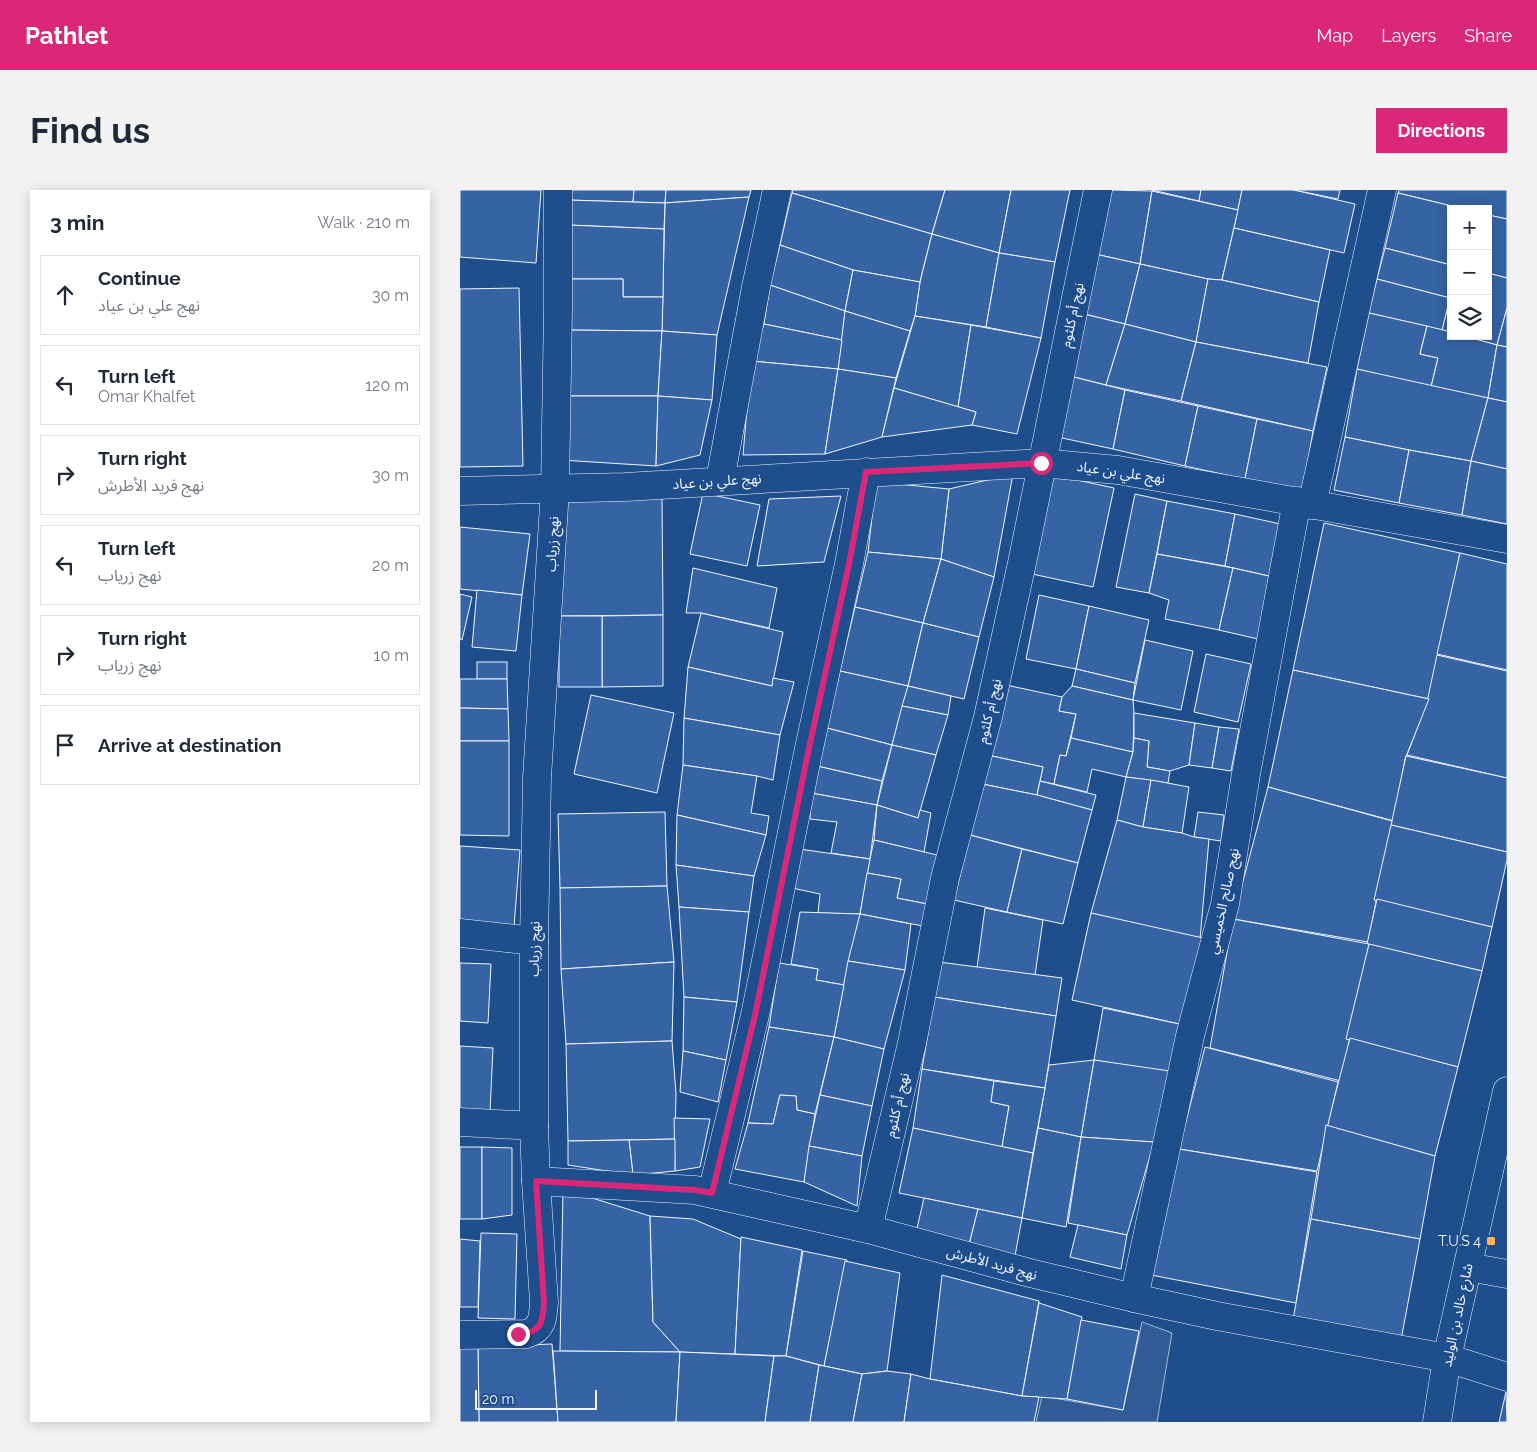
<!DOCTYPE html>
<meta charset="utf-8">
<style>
:root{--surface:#fff;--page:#f2f2f3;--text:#1f2937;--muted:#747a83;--line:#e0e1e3;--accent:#db2777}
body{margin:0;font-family:Raleway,"Noto Sans Arabic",sans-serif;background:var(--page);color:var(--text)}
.controls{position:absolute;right:15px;top:15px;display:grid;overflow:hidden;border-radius:0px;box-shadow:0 2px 12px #0003}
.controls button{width:45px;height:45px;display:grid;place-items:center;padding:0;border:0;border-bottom:1px solid var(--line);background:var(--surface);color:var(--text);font:25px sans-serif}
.scale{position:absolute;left:15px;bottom:12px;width:122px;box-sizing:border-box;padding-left:5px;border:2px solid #f2f6ff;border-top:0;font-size:14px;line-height:18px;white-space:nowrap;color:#f2f6ff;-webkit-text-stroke:4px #1f4e8c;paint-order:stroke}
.stop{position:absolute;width:15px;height:15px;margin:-11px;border:4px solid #db2777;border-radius:50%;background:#fff}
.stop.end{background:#db2777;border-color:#fff;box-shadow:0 1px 5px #0008}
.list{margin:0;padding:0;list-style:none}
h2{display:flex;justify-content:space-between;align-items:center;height:65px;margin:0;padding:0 20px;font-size:21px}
h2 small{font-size:16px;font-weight:400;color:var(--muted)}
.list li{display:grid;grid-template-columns:32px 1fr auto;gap:15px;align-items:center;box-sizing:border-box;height:80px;margin:0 10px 10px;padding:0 10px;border:1px solid var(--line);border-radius:0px}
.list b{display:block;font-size:19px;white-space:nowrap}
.list p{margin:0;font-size:16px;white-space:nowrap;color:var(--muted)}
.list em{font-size:16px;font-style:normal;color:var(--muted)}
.icon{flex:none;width:28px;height:28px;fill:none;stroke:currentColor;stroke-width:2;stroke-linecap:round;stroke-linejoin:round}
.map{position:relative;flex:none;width:1047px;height:1232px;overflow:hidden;border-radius:0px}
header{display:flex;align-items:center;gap:30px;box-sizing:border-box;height:70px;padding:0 25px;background:var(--accent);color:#fff}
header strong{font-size:24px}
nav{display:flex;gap:28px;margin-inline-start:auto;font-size:18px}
.intro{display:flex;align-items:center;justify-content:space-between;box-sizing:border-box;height:120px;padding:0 30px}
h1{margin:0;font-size:35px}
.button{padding:12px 22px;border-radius:0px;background:var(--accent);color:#fff;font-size:18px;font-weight:700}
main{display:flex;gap:30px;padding:0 30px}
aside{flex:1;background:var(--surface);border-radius:0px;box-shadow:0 2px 12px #0003}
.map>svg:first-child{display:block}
.green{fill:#305b95;stroke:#a8bbd7}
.building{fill:#3563a3;stroke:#f2f6ff}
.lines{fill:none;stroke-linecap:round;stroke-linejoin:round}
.street-casing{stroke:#f2f6ff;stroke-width:29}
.secondary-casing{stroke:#f2f6ff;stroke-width:29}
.street{stroke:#1f4e8c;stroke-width:28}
.secondary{stroke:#1f4e8c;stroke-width:28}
.route{stroke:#db2777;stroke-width:6}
.poi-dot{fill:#ffb74d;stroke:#1f4e8c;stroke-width:2}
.labels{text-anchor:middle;stroke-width:4;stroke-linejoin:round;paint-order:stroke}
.street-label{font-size:14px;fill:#f2f6ff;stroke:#1f4e8c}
.poi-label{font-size:14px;fill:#f2f6ff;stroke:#1f4e8c;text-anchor:end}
</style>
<header>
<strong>Pathlet</strong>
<nav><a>Map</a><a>Layers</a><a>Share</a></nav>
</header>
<div class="intro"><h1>Find us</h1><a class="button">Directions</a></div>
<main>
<aside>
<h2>3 min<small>Walk · 210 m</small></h2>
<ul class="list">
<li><svg class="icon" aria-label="ahead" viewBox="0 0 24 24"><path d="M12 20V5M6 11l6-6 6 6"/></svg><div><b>Continue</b><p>نهج علي بن عياد</p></div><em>30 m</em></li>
<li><svg class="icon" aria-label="left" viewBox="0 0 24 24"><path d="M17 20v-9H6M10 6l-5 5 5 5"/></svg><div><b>Turn left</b><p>Omar Khalfet</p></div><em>120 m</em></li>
<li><svg class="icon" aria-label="right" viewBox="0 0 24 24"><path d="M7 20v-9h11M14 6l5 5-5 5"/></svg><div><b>Turn right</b><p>نهج فريد الأطرش</p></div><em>30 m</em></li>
<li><svg class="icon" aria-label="left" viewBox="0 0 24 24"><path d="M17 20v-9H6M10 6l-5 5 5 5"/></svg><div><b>Turn left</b><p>نهج زرياب</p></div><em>20 m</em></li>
<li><svg class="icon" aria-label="right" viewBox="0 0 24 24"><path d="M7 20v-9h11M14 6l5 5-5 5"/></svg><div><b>Turn right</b><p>نهج زرياب</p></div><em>10 m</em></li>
<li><svg class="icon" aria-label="arrive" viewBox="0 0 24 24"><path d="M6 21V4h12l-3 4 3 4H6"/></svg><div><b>Arrive at destination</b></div></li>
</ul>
</aside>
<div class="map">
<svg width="1047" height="1232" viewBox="0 0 1047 1232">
<rect width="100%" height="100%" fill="#1f4e8c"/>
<polygon class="green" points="682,1132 712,1143 697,1232 576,1232 582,1206 663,1220"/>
<g class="building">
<polygon points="0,0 81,0 76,73 0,67"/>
<polygon points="109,0 174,0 173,12 108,10"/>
<polygon points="174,0 206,0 205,13 173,12"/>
<polygon points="206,0 291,0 289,7 205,13"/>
<polygon points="333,0 485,0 472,44 332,3"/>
<polygon points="485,0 551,0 539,63 472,44"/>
<polygon points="551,0 610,0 595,72 539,63"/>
<polygon points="651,0 692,1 680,74 635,64"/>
<polygon points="692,0 741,0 739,11"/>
<polygon points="741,0 782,0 778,20 739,11"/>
<polygon points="782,0 834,0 895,14 884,63 774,38"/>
<polygon points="834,0 880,0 878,9"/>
<polygon points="939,0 1047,0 1047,29 1028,25 1028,19 1004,19 938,3"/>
<polygon points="692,1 778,20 762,90 748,89 680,74"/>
<polygon points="332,3 472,44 460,92 393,80 320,55"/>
<polygon points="938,3 1004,19 991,19 991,75 925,58"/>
<polygon points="289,7 257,145 202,141 205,13"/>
<polygon points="108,10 205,13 204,39 108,35"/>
<polygon points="1028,25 1047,29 1047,88 1028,83"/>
<polygon points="108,35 204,39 203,107 163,107 163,89 106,89"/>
<polygon points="774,38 870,60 859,112 762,90"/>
<polygon points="472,44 539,63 526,137 455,126 460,92"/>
<polygon points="320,55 393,80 385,121 310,95"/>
<polygon points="925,58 991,75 990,108 917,89"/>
<polygon points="539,63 595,72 581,148 526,137"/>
<polygon points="635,64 680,74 665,134 620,123"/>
<polygon points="680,74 748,89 736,152 665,134"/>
<polygon points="393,80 460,92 455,126 450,141 385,121"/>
<polygon points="1028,83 1047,88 1047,118 1037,155 1004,146 1028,146"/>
<polygon points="106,89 163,89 163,107 203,107 202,141 108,140"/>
<polygon points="748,89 762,90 859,112 848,173 736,152"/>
<polygon points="917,89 990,108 982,140 909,123"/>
<polygon points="310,95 385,121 382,150 304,134"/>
<polygon points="59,98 63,276 0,277 0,99"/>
<polygon points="991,105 991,142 982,140"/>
<polygon points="1047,118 1047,157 1037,155"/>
<polygon points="385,121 450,141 436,188 378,179"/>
<polygon points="620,123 665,134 646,195 606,185"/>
<polygon points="909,123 967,136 960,164 978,168 971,197 897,179"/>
<polygon points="455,126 511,135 498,217 434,198"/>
<polygon points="304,134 382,150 378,179 291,171"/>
<polygon points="665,134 736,152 721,211 646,195"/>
<polygon points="511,135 581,148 557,244 512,235 516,222 498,217"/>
<polygon points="967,136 991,142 991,146 1004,146 1037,155 1028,208 971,197 978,168 960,164"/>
<polygon points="108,140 202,141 198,206 103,206"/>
<polygon points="202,141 257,145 252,210 198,206"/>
<polygon points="736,152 867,177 853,241 721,211"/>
<polygon points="1037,155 1047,157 1047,212 1028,208"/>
<polygon points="291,171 378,179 365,264 283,265"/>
<polygon points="378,179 436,188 422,247 365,264"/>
<polygon points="897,179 1028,208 1011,271 949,260 885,247"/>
<polygon points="606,185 665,200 653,259 593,246"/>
<polygon points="434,198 516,222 512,235 422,247"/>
<polygon points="665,200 738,216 725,276 653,259"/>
<polygon points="103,206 198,206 196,276 101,270"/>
<polygon points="198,206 252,210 240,265 196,276"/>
<polygon points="1028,208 1047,212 1047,279 1011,271"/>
<polygon points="738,216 797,229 785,289 725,276"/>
<polygon points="797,229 853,241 843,300 785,289"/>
<polygon points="885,247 949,260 939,313 874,300"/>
<polygon points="949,260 1011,271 1002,325 939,313"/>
<polygon points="1011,271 1047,279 1047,334 1002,325"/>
<polygon points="553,284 534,387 481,369 489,299"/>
<polygon points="594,285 654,298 633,397 572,384"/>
<polygon points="416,292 489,299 481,369 408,362"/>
<polygon points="243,303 300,315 287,376 230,364"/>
<polygon points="675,304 707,311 689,403 656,397"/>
<polygon points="381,306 364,372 297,376 309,309"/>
<polygon points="99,308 202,308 203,425 99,426"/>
<polygon points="707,311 775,324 765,376 697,364"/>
<polygon points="775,324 825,335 813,387 765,376"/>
<polygon points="864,333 1000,363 969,509 833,480"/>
<polygon points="0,337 70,344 62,405 0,399"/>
<polygon points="408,362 481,369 463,433 395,417"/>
<polygon points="1000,363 1047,374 1047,480 977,464"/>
<polygon points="697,364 773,378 759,440 705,429 709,410 689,403"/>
<polygon points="481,369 534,387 519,447 463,433"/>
<polygon points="233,378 317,398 309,438 241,423 226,423"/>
<polygon points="773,378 813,387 798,449 759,440"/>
<polygon points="17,400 62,405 56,461 12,457"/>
<polygon points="0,404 12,407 2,450 0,449"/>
<polygon points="579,405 629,416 616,479 566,469"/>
<polygon points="629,416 689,430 675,493 616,479"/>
<polygon points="395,417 463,433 448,496 380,481"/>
<polygon points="241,423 323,442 312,496 228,477"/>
<polygon points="203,425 203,496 142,497 142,426"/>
<rect x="99" y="426" width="43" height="71"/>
<polygon points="463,433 519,447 504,509 448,496"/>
<polygon points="685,450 733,461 721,520 673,510"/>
<polygon points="746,464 791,474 778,532 734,522"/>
<polygon points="977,465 1047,481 1047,588 947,565 967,512"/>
<rect x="17" y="472" width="30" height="17"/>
<polygon points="228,477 312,496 313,488 334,492 320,545 224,528"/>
<polygon points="616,479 675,493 673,510 612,496"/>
<polygon points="833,480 969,509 945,569 934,631 808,597"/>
<polygon points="380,481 448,496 432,555 367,538"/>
<polygon points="0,489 47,489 48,519 0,518"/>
<polygon points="546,495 602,507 599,521 616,524 606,566 600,565 594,594 580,591 583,577 532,566"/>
<polygon points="448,496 491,506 488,525 442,516"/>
<polygon points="612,496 673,510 674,523 673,562 611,548 616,524 599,521 602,507"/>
<polygon points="131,505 214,523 197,603 114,584"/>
<polygon points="442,516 488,525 476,565 432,555"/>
<polygon points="0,518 48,519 49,551 0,551"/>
<polygon points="674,523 735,533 729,575 710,581 687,577 689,551 674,548"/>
<polygon points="224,528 320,545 313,590 297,586 223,575"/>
<polygon points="735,533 759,537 752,578 729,575"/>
<polygon points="759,537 779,539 771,581 752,578"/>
<polygon points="367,538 432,555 422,591 357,576"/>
<polygon points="611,548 673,562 666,587 632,579 627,602 594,594 600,565 606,566"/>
<polygon points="674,548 689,551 687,577 710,581 708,593 666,587 673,562"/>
<polygon points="0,551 49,551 49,646 0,645"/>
<polygon points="432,555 476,565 458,628 417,615"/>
<polygon points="532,566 583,577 577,605 522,594"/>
<polygon points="946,566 1047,588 1047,662 931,635"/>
<polygon points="223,575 297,586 291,623 309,626 306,645 217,625"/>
<polygon points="357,576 422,591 417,615 351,603"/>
<polygon points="666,587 691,590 683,637 657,630"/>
<polygon points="691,590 729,597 722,643 683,637"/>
<polygon points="580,591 636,605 632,620 577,605"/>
<polygon points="522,594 577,605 632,620 618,673 510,645"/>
<polygon points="808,597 932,631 908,752 773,729"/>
<polygon points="351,603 417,615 410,669 371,663 377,632 350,629"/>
<polygon points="417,615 458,628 460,620 471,623 464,662 414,650"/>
<polygon points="205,622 207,696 100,698 98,624"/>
<polygon points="738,622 764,625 761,651 734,647"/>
<polygon points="217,625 306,645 294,686 216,675"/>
<polygon points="657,630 683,637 722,643 734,647 749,649 740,749 631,723"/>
<polygon points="931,635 1047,662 1047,670 1032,737 914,710"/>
<polygon points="510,645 562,659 547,722 494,710"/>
<polygon points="414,650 477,665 467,714 437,708 441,689 407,683"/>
<polygon points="0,656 60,660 54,737 0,733"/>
<polygon points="339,659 410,669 400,724 358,723 360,704 332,698"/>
<polygon points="562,659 618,673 603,734 547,722"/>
<polygon points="216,675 294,686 289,722 219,717"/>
<polygon points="407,683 441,689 437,708 467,714 463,736 400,724"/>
<polygon points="207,696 214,772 101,779 100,698"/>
<polygon points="917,709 1032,737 1022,781 907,754"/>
<polygon points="219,717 289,722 277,812 224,807"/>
<polygon points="525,718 583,730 575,785 517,778"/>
<polygon points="340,722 400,724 384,795 356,790 358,779 331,774"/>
<polygon points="631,723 743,748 724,835 612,810"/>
<polygon points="400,724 451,734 445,780 388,771"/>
<polygon points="773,729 909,754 881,891 750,858"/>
<polygon points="909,754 1022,781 998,877 886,849"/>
<polygon points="388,771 445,780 424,859 374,847"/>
<polygon points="214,772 212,851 106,854 101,779"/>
<polygon points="479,772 602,788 596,826 474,807"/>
<polygon points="0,773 31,774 28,833 0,831"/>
<polygon points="319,773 358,779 356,790 384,795 374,847 309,837"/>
<polygon points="224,807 277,812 266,870 223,861"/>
<polygon points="474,807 596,826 585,898 462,879"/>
<polygon points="643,818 724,835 709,883 634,870"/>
<polygon points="309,837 374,847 355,924 337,920 336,906 320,905 313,934 288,933"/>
<polygon points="374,847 424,859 412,916 360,905"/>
<polygon points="890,848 998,877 975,966 867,936"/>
<polygon points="212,851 216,904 215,949 108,951 106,854"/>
<polygon points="0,856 33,858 30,922 0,921"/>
<polygon points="745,857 878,892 857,981 719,959"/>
<polygon points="223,861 266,870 258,912 220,902"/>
<polygon points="634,870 710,881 694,952 621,947"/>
<polygon points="634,870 621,947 578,938 589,875"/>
<polygon points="462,879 534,891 531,912 549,916 542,957 453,938"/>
<polygon points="534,891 585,898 573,963 542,957 549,916 531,912"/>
<polygon points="320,905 336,906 337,920 355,924 344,992 275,979 288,933 313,934"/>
<polygon points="360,905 412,916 402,966 349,956"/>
<polygon points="214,928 250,929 240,977 215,981"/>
<polygon points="866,935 975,966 960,1049 851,1029"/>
<polygon points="453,938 573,963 562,1028 439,1003"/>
<polygon points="578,938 621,947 606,1037 562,1028"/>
<polygon points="621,947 694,952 667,1045 608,1033"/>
<polygon points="215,949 215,981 173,985 169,950"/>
<polygon points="169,950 173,985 108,975 108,951"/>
<polygon points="349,956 402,966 397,1016 344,992"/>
<rect x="0" y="957" width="22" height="72"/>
<polygon points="22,957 52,958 52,1025 22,1029"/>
<polygon points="719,959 857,982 836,1113 691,1085"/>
<polygon points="103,999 190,1026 193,1132 220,1162 100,1161"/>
<polygon points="464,1008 518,1019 508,1059 455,1047"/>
<polygon points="518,1019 562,1028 554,1071 508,1059"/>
<polygon points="190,1026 233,1029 281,1049 275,1164 220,1162 193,1132"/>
<polygon points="851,1029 960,1049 941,1150 833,1130"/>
<polygon points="618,1035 667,1045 661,1079 610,1067"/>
<polygon points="21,1043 57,1044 55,1129 18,1128"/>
<polygon points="281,1047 342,1060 326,1166 275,1164"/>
<polygon points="0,1049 20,1051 18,1117 0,1117"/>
<polygon points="343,1061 387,1070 364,1176 326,1166"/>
<polygon points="385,1071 440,1083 427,1181 402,1184 364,1176"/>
<polygon points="482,1085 579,1111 562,1206 470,1189"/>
<polygon points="579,1113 622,1127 607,1209 562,1206"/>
<polygon points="621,1130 679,1141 663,1220 607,1209"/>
<polygon points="92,1154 98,1232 19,1232 18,1157"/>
<polygon points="18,1157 19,1232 0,1232 0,1158"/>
<polygon points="93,1161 220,1162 216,1232 98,1232"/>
<polygon points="220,1162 314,1166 305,1232 216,1232"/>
<polygon points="314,1166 326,1166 359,1175 350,1232 305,1232"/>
<polygon points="359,1175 402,1184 393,1232 350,1232"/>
<polygon points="427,1181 451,1184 444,1232 393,1232 402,1184"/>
<polygon points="451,1184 470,1189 562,1206 579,1207 574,1232 444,1232"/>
<polygon points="1046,1202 1047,1232 1039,1232"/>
</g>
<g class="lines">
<g class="street-casing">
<g id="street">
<polyline points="260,290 296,97 317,0"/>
<polyline points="0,301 165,297 581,273 658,280 1047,349"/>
<polyline points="852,315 922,0"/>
<polyline points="0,743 74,751"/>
<polyline points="0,932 74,936"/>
<polyline points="76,991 235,1000 408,1039 570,1083 674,1108 757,1126 987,1168 1047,1187"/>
<polyline points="252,1003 295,825 348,563 389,374 406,282"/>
<polyline points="408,1039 452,853 485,688 528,527 562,373 638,0"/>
<polyline points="1008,1077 1047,1084"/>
<polyline points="674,1108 730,846 765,714 786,584 837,311"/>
<path d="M0,1145L66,1144C83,1139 83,1127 84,1112L76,991L74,936V751L77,588L95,299L98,119V0"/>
</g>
</g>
<g class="secondary-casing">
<polyline id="secondary" points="977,1232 987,1168 1047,901"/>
</g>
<use href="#street" class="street"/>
<use href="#secondary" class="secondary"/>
</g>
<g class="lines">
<path class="route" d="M58,1144C81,1143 83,1133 84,1112L76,991L235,1000L252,1003L295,825L348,563L389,374L406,282L581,273"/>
</g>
<rect class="poi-dot" x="1026" y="1046" width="10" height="10" rx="2.5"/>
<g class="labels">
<g class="street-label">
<text transform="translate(612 125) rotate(-78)" y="5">نهج أم كلثوم</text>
<text transform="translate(661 282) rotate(8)" y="5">نهج علي بن عياد</text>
<text transform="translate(257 291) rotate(-4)" y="5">نهج علي بن عياد</text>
<text transform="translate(92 354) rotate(-87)" y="5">نهج زرياب</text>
<text transform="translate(529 521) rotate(-77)" y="5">نهج أم كلثوم</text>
<text transform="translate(763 711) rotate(-78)" y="5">نهج صالح الخميسي</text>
<text transform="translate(74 759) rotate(-89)" y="5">نهج زرياب</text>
<text transform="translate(437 915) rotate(-77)" y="5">نهج أم كلثوم</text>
<text transform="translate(532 1073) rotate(15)" y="5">نهج فريد الأطرش</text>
<text transform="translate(997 1125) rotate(-78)" y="5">شارع خالد بن الوليد</text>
</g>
<g class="poi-label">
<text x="1021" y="1056">T.U.S 4</text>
</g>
</g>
</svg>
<div class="controls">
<button>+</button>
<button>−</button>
<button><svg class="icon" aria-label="layers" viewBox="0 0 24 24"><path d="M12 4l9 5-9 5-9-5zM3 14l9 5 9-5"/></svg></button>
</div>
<div class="scale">20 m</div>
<div class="stop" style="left:581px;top:273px"></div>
<div class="stop end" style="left:58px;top:1144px"></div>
</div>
</main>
